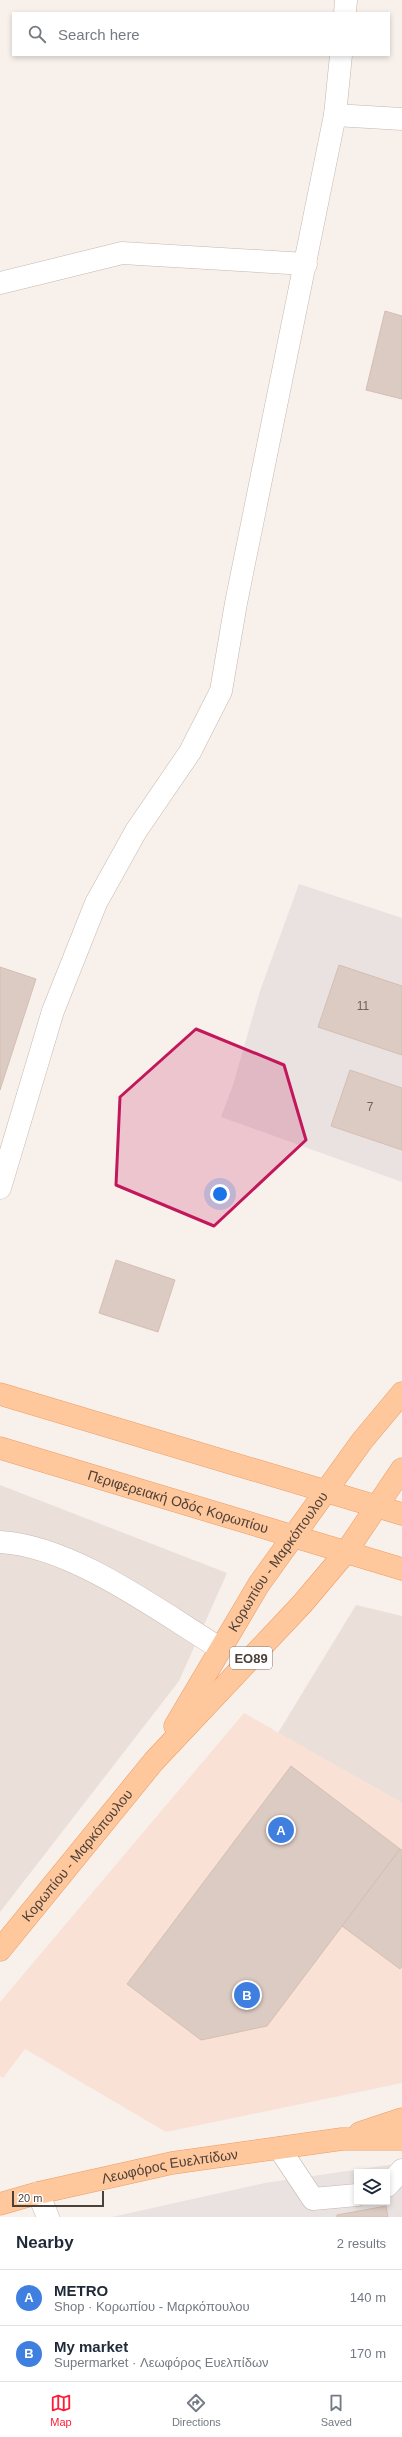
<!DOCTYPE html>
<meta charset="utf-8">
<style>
:root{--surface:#fff;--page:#f6f6f7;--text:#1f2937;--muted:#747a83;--line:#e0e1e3;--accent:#ff1a38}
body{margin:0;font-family:Helvetica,sans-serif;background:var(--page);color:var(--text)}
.controls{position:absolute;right:12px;bottom:12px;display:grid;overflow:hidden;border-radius:0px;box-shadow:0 2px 6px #0003}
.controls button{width:36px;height:36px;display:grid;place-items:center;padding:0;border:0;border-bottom:1px solid var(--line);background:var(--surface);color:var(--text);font:20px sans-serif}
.scale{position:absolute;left:12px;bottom:10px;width:92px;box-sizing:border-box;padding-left:4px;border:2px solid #4c3f38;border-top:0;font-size:11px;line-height:14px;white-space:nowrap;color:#4c3f38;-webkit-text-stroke:3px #fff;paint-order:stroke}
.you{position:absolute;left:220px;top:1194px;width:14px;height:14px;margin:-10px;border:3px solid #fff;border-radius:50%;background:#1a73e8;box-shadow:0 0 0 6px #1a73e833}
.badge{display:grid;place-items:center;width:26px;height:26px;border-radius:50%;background:var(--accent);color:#fff;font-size:13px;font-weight:700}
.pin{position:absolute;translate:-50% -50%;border:2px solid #fff;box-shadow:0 1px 4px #0006}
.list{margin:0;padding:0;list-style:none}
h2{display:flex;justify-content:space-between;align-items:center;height:52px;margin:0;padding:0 16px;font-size:17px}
h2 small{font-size:13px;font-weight:400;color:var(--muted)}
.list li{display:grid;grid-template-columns:26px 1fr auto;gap:12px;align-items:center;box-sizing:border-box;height:56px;padding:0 16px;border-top:1px solid var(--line)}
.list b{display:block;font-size:15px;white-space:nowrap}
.list p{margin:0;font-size:13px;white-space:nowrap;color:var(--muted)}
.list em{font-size:13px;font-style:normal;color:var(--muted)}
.icon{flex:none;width:22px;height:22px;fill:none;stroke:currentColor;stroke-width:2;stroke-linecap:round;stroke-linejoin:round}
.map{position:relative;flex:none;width:402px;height:2217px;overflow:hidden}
.search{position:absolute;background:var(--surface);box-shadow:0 2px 6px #0003;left:12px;right:12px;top:12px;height:44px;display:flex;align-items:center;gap:10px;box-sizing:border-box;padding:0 14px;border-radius:0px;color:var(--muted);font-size:15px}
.sheet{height:164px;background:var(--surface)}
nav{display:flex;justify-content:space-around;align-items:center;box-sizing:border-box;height:56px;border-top:1px solid var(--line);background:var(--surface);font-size:11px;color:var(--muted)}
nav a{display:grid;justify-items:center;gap:2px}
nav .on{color:var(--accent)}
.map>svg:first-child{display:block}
.residential{fill:#ebe0d9}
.commercial{fill:#f9e1d6}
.industrial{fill:#e9e2e0;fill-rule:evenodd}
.building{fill:#dccbc3;stroke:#d5beb2}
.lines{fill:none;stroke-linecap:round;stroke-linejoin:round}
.minor-casing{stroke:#c6b8b0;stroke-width:23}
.major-casing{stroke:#ed9d63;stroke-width:23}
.minor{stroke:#fff;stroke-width:22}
.major{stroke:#ffc79c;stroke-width:22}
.marked{fill:#c2185b;fill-opacity:0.2;stroke:#c2185b;stroke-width:3;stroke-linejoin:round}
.labels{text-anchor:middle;stroke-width:3;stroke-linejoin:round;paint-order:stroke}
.number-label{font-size:12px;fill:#70625b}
.shield{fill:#fff;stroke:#827974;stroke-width:1}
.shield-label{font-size:13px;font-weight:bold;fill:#4c3f38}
.street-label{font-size:14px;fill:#4c3f38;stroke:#fff}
</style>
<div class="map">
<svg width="402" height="2217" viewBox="0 0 402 2217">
<rect width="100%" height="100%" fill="#f7f0eb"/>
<g class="residential">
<polygon points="0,1485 227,1573 179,1681 0,1912"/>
<polygon points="356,1605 402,1616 402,1803 278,1733"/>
</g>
<polygon class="commercial" points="244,1713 402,1803 402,2083 166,2132 25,2049 3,2078 0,2076 0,2002"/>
<g class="industrial">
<polygon points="299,884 402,918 402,1182 221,1117 233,1085 260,991"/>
<path d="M402,2163V2217H112L265,2183ZM357,2172H387V2202H357Z"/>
</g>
<g class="building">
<polygon points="385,311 402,316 402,399 366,390"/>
<polygon points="339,965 402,986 402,1055 318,1027"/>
<polygon points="0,967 36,979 0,1090"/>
<polygon points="350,1070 402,1088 402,1150 331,1126"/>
<polygon points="116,1260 175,1280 158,1332 99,1313"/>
<polygon points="291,1766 400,1849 267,2026 201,2040 127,1984"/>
<polygon points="400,1849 402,1850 402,1966 400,1969 342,1926"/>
<polygon points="386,2206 388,2217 337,2217 337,2215"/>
</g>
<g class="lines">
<g class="minor-casing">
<g id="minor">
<polyline points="345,13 346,0"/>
<polyline points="335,115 402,119"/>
<polyline points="0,283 122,253 306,264"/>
<polyline points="0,1188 53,1011 96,903 136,831 190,752 221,691 236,603 335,115 341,55"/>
<path d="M0,1542C73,1546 159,1611 221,1649"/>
<polyline points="279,2148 313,2199 357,2195"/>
<polyline points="387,2186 402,2170"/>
<polyline points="38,2193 48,2217"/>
</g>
</g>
<g class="major-casing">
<g id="major">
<polyline points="0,1394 402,1514"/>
<path id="s1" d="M0,1448L402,1569"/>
<path id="s2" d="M175,1726L259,1584L362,1441L402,1393"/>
<path id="s3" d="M0,1950L154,1761L303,1603L346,1552L402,1469"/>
<polyline points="360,2133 402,2119"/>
<path id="s4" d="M0,2204L38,2193L172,2163L342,2139H402"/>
</g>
</g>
<use href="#minor" class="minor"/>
<use href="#major" class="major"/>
</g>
<path class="marked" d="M196,1029L284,1065L306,1140L214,1226L116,1185L120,1097Z"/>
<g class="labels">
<g class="number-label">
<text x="363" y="1010">11</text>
<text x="370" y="1111">7</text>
</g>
<rect class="shield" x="230" y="1647" width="42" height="22" rx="3"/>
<g class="shield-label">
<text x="251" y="1663">ΕΟ89</text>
</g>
<g class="street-label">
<text dy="5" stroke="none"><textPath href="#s1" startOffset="186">Περιφερειακή Οδός Κορωπίου</textPath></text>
<text dy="5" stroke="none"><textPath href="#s2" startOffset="194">Κορωπίου - Μαρκόπουλου</textPath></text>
<text dy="5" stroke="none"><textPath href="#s3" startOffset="122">Κορωπίου - Μαρκόπουλου</textPath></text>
<text dy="5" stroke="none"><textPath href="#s4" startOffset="174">Λεωφόρος Ευελπίδων</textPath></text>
</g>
</g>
</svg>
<div class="controls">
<button><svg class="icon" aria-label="layers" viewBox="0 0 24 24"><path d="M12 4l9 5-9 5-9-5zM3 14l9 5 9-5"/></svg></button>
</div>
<div class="scale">20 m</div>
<div class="you"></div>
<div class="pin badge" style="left:281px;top:1830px;background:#3f7fe0">A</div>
<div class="pin badge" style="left:247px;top:1995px;background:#3f7fe0">B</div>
<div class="search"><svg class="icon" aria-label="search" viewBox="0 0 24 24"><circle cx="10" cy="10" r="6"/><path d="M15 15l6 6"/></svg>Search here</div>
</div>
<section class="sheet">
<h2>Nearby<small>2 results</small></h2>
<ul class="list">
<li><span class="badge" style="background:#3f7fe0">A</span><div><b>METRO</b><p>Shop · Κορωπίου - Μαρκόπουλου</p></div><em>140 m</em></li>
<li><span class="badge" style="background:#3f7fe0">B</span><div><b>My market</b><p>Supermarket · Λεωφόρος Ευελπίδων</p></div><em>170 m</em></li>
</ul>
</section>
<nav>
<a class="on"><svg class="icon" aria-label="map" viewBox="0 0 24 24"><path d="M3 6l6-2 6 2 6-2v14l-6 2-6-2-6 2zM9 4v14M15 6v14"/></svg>Map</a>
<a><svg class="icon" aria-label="directions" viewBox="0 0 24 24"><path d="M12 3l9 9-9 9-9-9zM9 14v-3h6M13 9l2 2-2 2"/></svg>Directions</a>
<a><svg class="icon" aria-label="saved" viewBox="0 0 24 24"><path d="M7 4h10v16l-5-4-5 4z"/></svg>Saved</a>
</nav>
